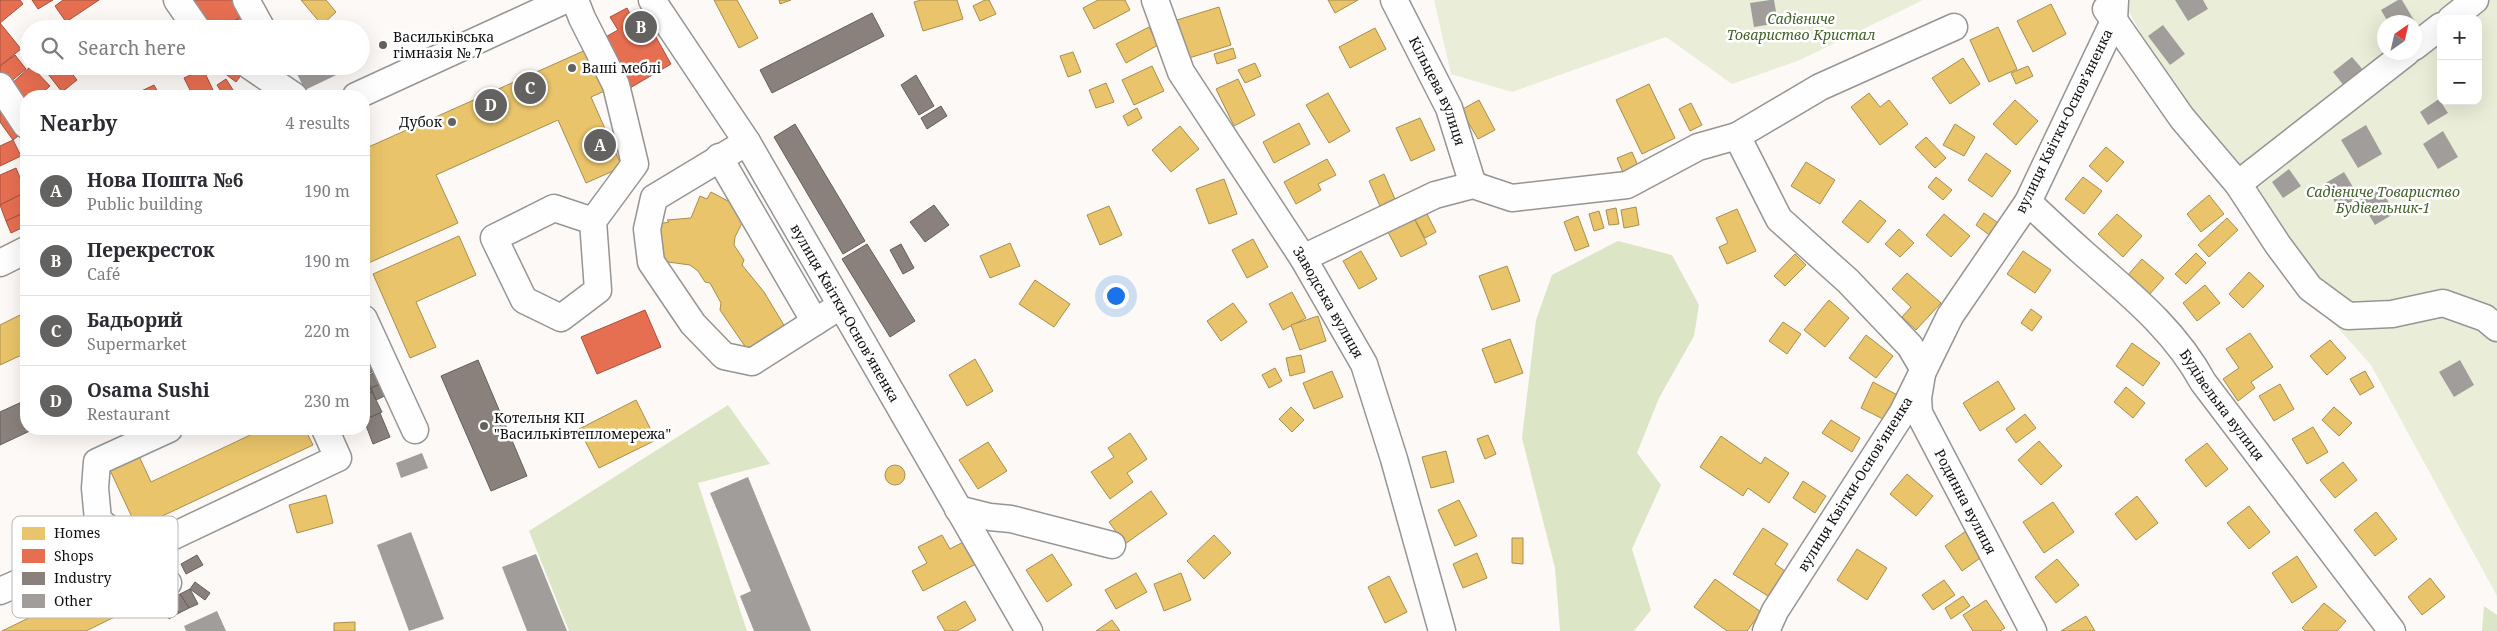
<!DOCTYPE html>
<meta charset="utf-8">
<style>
:root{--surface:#fff;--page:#f7f7f7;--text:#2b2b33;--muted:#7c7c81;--line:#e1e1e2;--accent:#636260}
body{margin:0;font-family:"Noto Serif",serif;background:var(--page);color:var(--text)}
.controls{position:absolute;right:15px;top:15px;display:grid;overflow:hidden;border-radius:10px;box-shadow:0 5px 20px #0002}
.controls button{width:45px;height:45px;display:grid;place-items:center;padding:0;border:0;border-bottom:1px solid var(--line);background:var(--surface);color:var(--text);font:25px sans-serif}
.compass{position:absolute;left:2377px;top:15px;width:45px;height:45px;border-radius:50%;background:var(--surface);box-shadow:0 5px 20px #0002;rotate:34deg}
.you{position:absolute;left:1115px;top:295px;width:18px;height:18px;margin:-12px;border:4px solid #fff;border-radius:50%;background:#1a73e8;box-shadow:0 0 0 8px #1a73e833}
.badge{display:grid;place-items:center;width:32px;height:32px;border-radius:50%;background:var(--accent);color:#fff;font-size:16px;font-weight:700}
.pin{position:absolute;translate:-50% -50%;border:2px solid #fff;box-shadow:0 1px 5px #0006}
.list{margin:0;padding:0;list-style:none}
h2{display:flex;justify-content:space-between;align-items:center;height:65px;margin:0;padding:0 20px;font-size:21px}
h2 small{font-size:16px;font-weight:400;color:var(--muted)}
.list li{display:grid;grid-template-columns:32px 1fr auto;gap:15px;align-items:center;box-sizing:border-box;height:70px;padding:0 20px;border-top:1px solid var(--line)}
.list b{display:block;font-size:19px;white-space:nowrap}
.list p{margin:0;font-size:16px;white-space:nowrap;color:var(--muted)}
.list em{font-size:16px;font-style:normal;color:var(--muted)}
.icon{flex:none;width:28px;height:28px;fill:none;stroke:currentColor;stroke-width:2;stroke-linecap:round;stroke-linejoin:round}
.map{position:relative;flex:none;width:2497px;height:631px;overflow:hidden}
.search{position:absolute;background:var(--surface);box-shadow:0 5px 20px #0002;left:20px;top:20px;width:350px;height:55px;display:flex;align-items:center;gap:12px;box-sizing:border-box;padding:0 18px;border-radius:28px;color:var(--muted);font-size:19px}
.panel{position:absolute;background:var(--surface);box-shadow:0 5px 20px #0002;left:20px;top:90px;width:350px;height:345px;border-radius:20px}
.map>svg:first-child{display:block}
.green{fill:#eaeed8;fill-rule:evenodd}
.forest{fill:#dde5c7}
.homes{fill:#e9c46a;stroke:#a88e4f}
.shops{fill:#e76f51;stroke:#a6523e}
.industry{fill:#8a817c;stroke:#655f5c}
.building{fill:#a09d9b}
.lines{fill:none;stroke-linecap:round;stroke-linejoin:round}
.minor-casing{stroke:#969594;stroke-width:29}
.minor{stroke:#fffefe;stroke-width:26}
.poi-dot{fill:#636260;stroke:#fff;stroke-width:2}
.labels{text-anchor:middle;stroke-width:5;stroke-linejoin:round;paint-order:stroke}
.park-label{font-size:14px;font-style:italic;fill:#406127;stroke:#fff}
.poi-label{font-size:14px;fill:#101010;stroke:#fff;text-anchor:start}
.street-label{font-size:14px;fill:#101010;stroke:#fff}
.key{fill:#fff;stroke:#b7b7b7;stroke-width:1}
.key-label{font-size:14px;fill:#101010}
</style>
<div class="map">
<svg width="2497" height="631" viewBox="0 0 2497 631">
<rect width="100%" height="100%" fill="#fcf9f6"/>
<g class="green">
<polygon points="1434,0 1923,0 1800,60 1732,84 1666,37 1512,92 1451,74"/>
<path d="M2122,0H2497V596L2371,365L2315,302L2175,93ZM2441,19H2478V101H2441ZM2384,22H2414V52H2384Z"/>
</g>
<g class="forest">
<polygon points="1618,241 1672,255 1699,305 1694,336 1659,398 1637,453 1661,485 1632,549 1651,610 1634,631 1560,631 1555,568 1522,438 1536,320 1552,275"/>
<polygon points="728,405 770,464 698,483 747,631 569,631 529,531"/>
<polygon points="2484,606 2497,615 2497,631 2482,631"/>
</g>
<g class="homes">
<polygon points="301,0 326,0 336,12 322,25"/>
<polygon points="714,0 737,0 758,38 739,48"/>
<polygon points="779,0 791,0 780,4"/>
<polygon points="921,0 957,0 963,19 923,31 914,2"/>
<polygon points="985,0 989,0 996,14 980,21 973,6"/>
<polygon points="1098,0 1125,0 1130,10 1094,29 1083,8"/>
<polygon points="1328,0 1358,0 1335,13"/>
<polygon points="2051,4 2066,34 2033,52 2017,21"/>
<polygon points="1219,7 1231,45 1189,58 1177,20"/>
<polygon points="1149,27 1158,45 1126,63 1116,44"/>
<polygon points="1998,27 2017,69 1989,82 1970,40"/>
<polygon points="1375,28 1386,49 1350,68 1339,47"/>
<polygon points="1233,48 1236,58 1217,64 1214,54"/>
<polygon points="588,49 607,90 591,97 622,167 586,183 558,120 436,175 458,223 364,265 364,149"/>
<polygon points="1073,52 1081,72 1068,77 1060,56"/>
<polygon points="1963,58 1980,84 1950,104 1932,78"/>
<polygon points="1255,63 1261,76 1245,83 1238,70"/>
<polygon points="1152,66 1164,91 1134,105 1122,80"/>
<polygon points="2028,66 2033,76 2016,84 2011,73"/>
<polygon points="1238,79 1255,115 1234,126 1216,89"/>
<polygon points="1106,83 1114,102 1096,108 1089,90"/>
<polygon points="1649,84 1675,138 1642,154 1616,100"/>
<polygon points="1328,93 1350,131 1329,143 1306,105"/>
<polygon points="1869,93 1880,107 1889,100 1908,124 1880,145 1851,107"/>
<polygon points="1479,100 1495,130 1478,139 1461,110"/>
<polygon points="2015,100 2038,121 2016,145 1993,124"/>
<polygon points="1691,103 1702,125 1690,131 1679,109"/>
<polygon points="1137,108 1142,118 1128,126 1123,116"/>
<polygon points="1420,118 1435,150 1411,161 1396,128"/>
<polygon points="1299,123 1310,144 1274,163 1263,142"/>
<polygon points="1955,124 1975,137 1964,156 1943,145"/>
<polygon points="1180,126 1199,149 1171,172 1152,150"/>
<polygon points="1926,137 1946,158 1935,168 1915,147"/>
<polygon points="2106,147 2124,162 2107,182 2089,166"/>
<polygon points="1632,152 1639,168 1624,175 1617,158"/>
<polygon points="1986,153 2011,171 1992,197 1968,180"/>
<polygon points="1327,159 1336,175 1318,184 1321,190 1296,204 1284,182"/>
<polygon points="1806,162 1835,180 1820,204 1791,186"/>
<polygon points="1384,174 1395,199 1380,206 1369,181"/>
<polygon points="1936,177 1952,190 1943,200 1928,187"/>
<polygon points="2083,177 2102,191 2084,214 2065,199"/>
<polygon points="1224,179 1237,214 1209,224 1196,189"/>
<polygon points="711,192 743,209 744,219 735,237 734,245 744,260 742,265 764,292 788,332 751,355 720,310 721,303 710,283 705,282 698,271 690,265 661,261 659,224 669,222 667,220 691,218 700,196 707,199"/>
<polygon points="2209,195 2224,214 2201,232 2187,214"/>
<polygon points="1860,200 1886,221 1868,243 1842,222"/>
<polygon points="1109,206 1122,235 1100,245 1087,215"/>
<polygon points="1636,207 1639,225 1624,228 1621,210"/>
<polygon points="1616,208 1619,224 1609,225 1606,210"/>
<polygon points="1737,209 1756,251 1727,264 1719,247 1728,243 1716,218"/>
<polygon points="1425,210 1436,232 1425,238 1413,216"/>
<polygon points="1599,211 1604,228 1594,231 1589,214"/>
<polygon points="1984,213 2001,225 1992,237 1976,225"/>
<polygon points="1944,214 1970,236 1951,257 1926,235"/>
<polygon points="2117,214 2142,236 2123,257 2098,234"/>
<polygon points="1578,216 1589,246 1575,251 1564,222"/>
<polygon points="1414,218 1427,244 1401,257 1388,232"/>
<polygon points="2227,218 2238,230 2209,257 2198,245"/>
<polygon points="1899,229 1914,243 1900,257 1885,244"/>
<polygon points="459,236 476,275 416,302 436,347 410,358 373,274"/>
<polygon points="1253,239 1268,267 1247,278 1232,250"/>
<polygon points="1010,243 1020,266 990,278 980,256"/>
<polygon points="1361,251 1377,279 1359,289 1343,261"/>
<polygon points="2023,251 2051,270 2035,293 2007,274"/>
<polygon points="2196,253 2206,263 2186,284 2175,274"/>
<polygon points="1795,254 1806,265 1785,286 1774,276"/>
<polygon points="2142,259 2164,278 2148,296 2127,276"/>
<polygon points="1507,266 1520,301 1492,310 1479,276"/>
<polygon points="2249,272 2264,286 2243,308 2229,294"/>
<polygon points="1907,273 1941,303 1916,330 1902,317 1911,307 1892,289"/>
<polygon points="1035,280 1070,304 1054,327 1019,304"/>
<polygon points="2205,285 2220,303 2197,321 2183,303"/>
<polygon points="1292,292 1306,318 1283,330 1269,304"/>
<polygon points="1829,300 1849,318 1825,347 1804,330"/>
<polygon points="1233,303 1247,322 1221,341 1207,321"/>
<polygon points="2031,309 2042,317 2032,331 2021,323"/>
<polygon points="20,315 26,328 26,353 0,365 0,325"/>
<polygon points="1318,316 1326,341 1300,350 1291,325"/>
<polygon points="1783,322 1801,334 1787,354 1769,341"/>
<polygon points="2250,333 2273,367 2251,382 2255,388 2238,401 2223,379 2239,368 2226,349"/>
<polygon points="1866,335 1893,356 1876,378 1849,358"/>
<polygon points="1510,339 1523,373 1495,383 1482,349"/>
<polygon points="2330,340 2346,358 2327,375 2310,356"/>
<polygon points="2132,343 2160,363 2143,386 2116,366"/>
<polygon points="1301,355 1305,372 1290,376 1286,358"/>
<polygon points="975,359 993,391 967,406 949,375"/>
<polygon points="1275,368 1282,381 1269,388 1262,375"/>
<polygon points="1332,371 1343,397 1314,409 1303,383"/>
<polygon points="2365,371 2374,387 2360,395 2350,379"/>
<polygon points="1998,381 2015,409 1980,431 1963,403"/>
<polygon points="1873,382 1903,398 1891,423 1861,408"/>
<polygon points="2280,384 2294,409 2274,421 2259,396"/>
<polygon points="2126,387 2145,403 2133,418 2114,402"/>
<polygon points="636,400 656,440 599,468 579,429"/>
<polygon points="1291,407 1304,420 1292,432 1279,419"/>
<polygon points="2334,407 2352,423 2339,436 2322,420"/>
<polygon points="2025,414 2036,428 2016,443 2006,429"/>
<polygon points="1831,420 1860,438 1852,452 1822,433"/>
<polygon points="2313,427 2328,452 2307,464 2292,439"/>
<polygon points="263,429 305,429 313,445 137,528 109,468 138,454 151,482"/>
<polygon points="1130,433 1147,459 1127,473 1133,482 1110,499 1091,472 1114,457 1108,448"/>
<polygon points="1488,435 1496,454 1485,459 1477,439"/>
<polygon points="1721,436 1761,464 1765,457 1789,473 1769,503 1748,488 1743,496 1700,467"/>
<polygon points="2039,441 2062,466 2041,485 2018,460"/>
<polygon points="988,442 1007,471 978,489 959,460"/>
<polygon points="2207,443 2228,469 2206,487 2185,460"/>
<polygon points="1446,451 1454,482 1431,488 1422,457"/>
<polygon points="2343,462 2357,480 2335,498 2320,480"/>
<circle cx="895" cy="475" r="10"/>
<polygon points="1907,474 1933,496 1916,516 1890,494"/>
<polygon points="1803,481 1826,496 1815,513 1793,498"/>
<polygon points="1151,491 1167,514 1125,544 1109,522"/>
<polygon points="326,495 333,523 297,533 289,505"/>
<polygon points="2137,496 2158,523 2136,540 2115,514"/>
<polygon points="1459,500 1477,536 1455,546 1438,510"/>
<polygon points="2053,502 2074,532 2044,553 2023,522"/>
<polygon points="2249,506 2270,532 2249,549 2227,523"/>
<polygon points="2376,512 2397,539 2375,556 2354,530"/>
<polygon points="1763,528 1788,544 1775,564 1785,571 1768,596 1733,574"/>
<polygon points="1966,531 1983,556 1962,571 1945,546"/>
<polygon points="942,535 950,549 967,540 978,563 923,591 912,571 927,563 918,547"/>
<polygon points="1214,535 1231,553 1204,579 1187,561"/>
<polygon points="1512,538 1523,538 1523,564 1512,563"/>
<polygon points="1857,549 1887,568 1867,600 1837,580"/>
<polygon points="1477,553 1487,578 1463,588 1453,564"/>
<polygon points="1052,554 1072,585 1047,602 1026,570"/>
<polygon points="2297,556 2317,587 2292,603 2272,573"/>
<polygon points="2057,559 2079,585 2056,603 2035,577"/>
<polygon points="123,572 139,605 86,631 2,631"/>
<polygon points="1136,573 1147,592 1116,609 1105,590"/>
<polygon points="1181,573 1191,600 1164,611 1154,584"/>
<polygon points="1389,576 1407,612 1385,623 1368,587"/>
<polygon points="2430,578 2445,597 2422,615 2408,597"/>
<polygon points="1715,579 1761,612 1747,631 1727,631 1694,607"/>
<polygon points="1944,580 1955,595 1933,610 1922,595"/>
<polygon points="1963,596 1970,606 1951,619 1945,608"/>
<polygon points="1986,600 2005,628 2000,631 1973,631 1963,615"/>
<polygon points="965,601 976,620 957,631 945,631 937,617"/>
<polygon points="2324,603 2346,621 2337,631 2305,631 2302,628"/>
<polygon points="2086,616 2095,631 2061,631"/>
<polygon points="1112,620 1120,631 1096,631"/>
<polygon points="355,622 355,631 334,631 334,623"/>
</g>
<g class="shops">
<polygon points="0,0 20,0 23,4 0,23"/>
<polygon points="32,0 53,0 38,9"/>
<polygon points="63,0 99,0 66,22 55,6"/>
<polygon points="194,0 232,0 242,16 221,29 211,29"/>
<polygon points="627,8 632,18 642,12 671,64 630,88 602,39 618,30 610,17"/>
<polygon points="242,16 250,29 221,29"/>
<polygon points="167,21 170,29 152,29"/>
<polygon points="0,23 21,49 0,66"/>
<polygon points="15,55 26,69 9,83 0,73 0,66"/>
<polygon points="31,66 50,86 39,96 26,96 26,104 10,85"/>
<polygon points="58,66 66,66 77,80 62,92 48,74"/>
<polygon points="215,66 239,66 245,70 236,82"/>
<polygon points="203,69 213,90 200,96 193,96 184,78"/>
<polygon points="226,79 235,93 231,96 224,96 217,85"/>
<polygon points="154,85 160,96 136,96 135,94"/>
<polygon points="0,97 26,130 13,140 0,122"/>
<polygon points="13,140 21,156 0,166 0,146"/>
<polygon points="16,168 26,192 0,205 0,175"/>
<polygon points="26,192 26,212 6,221 0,205"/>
<polygon points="26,212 26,226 11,233 6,221"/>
<polygon points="645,310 661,347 597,374 581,337"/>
</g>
<g class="industry">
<polygon points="872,13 884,36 772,93 760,70"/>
<polygon points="916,75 934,106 919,115 901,85"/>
<polygon points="941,106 947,116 927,129 921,118"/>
<polygon points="795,124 865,241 843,254 774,137"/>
<polygon points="934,205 949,225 925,242 910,222"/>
<polygon points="867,244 915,321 890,337 842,259"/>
<polygon points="901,244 914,268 903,274 890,250"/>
<polygon points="373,348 381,369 369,373 364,359 364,351"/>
<polygon points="478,360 527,476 491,491 441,376"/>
<polygon points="364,362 368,372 364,374"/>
<polygon points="382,370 387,381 371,388 366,376"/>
<polygon points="364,374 372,392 364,395"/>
<polygon points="388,381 393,392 376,400 371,388"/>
<polygon points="372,392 382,412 364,420 364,395"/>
<polygon points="26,400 26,429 34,429 0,445 0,412"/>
<polygon points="380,413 390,437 373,444 364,420"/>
<polygon points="197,555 203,565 186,574 181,564"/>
<polygon points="195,582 210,593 205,600 190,589"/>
<polygon points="190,589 198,604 189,608 180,594"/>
<polygon points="180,594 189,608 179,613 171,599"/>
<polygon points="171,599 179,613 169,619 161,604"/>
</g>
<g class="building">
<polygon points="1770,0 1774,0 1778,23 1754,27 1750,3"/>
<polygon points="2175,0 2203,0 2208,9 2188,21"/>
<polygon points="2398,0 2402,0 2415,22 2388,22 2381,10"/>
<polygon points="2163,25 2185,54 2170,65 2148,36"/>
<polygon points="2352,57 2364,71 2345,87 2333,72"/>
<polygon points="302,66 355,66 305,90 295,70"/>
<polygon points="2439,99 2448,113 2428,125 2420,112"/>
<polygon points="2366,125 2382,154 2358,168 2341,140"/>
<polygon points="2443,131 2458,157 2438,169 2423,144"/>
<polygon points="2289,169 2301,186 2283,198 2272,182"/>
<polygon points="2344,172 2359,197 2339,209 2324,184"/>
<polygon points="2380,188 2395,213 2375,225 2360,200"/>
<polygon points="2460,360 2474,385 2454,397 2439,372"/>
<polygon points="422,453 428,468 401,478 396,463"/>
<polygon points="748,477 811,631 754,631 740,596 751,591 710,493"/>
<polygon points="411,532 444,619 409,631 377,545"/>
<polygon points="536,554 567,631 527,631 502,567"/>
<polygon points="217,611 226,631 186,631 184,626"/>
</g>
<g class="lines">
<g class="minor-casing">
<g id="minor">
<polyline points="177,0 197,29"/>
<polyline points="246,0 262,29"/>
<polyline points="575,0 582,18 616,85 635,164 593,221 598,290 561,318 524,300 494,238 554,208 593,221"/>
<polyline points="652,0 747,142 1029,631"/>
<path id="s1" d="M1155,0L1181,72L1303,258L1364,364L1394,459L1442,631"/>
<path id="s2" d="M1394,0L1449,108L1473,185"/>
<polyline points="2106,9 2182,118 2238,184 2278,245 2310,288 2348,316 2392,314 2443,303 2485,318 2497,328"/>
<polyline points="2451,19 2475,0"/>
<path id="s3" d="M1954,27L1820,87L1737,136L1779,219L1848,281L1910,346L1923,368L1918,398L1919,413L2033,631"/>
<polyline points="2414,47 2441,26"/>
<polyline points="250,66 294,96"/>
<polyline points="0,86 26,125"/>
<polyline points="356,96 565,0"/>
<polyline points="747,142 654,198 647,229 651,262 693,324 724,356 752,362 840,306"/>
<polyline points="719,157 815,322"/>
<polyline points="2238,184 2407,52"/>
<path id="s4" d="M2028,202C2045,218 2063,235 2081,251C2126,291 2174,328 2203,382L2392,631"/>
<polyline points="1303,258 1435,195 1473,185 1512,198 1627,185 1698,147 1737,136"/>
<polyline points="0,263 26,250"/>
<polyline points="364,319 415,430"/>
<polyline points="169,429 97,462 95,488 98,520 120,538 144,550 338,458 325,429"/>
<polyline points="958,509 990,517 1011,519 1112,545"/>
<polyline points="0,591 90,552 156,574 168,583"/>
<polyline points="1766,631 1775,611 1903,412 1950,316 2028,202 2114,21 2115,0"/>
</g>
</g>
<use href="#minor" class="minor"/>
</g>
<g class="poi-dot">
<circle cx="383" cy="45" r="5"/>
<circle cx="572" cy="68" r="5"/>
<circle cx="452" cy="122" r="5"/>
<circle cx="484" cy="426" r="5"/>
</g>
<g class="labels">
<g class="park-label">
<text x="1801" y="24">Садівниче<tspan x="1801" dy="16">Товариство Кристал</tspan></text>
<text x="2383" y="197">Садівниче Товариство<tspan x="2383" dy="16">Будівельник-1</tspan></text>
</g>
<g class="poi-label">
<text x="393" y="42">Васильківська<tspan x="393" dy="16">гімназія № 7</tspan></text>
<text x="582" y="73">Ваші меблі</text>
<text x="442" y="127" text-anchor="end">Дубок</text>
<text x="494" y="423">Котельня КП<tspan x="494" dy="16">"Васильківтепломережа"</tspan></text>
</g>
<g class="street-label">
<text dy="5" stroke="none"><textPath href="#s2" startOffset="101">Кільцева вулиця</textPath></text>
<text transform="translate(2064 121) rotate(-64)" y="5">вулиця Квітки-Основʼяненка</text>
<text dy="5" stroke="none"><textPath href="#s1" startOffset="350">Заводська вулиця</textPath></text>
<text transform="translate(845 313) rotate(60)" y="5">вулиця Квітки-Основʼяненка</text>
<text dy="5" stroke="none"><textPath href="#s4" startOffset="282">Будівельна вулиця</textPath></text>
<text transform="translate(1855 484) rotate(-58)" y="5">вулиця Квітки-Основʼяненка</text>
<text dy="5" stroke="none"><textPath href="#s3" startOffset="690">Родинна вулиця</textPath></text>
</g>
</g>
<rect x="12" y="516" width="166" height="102" rx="8" class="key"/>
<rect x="22" y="527" width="23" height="13" fill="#e9c46a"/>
<rect x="22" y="549" width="23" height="14" fill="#e76f51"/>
<rect x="22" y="572" width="23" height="13" fill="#8a817c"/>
<rect x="22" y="594" width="23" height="14" fill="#a09d9b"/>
<g class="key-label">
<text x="54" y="538">Homes</text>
<text x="54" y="561">Shops</text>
<text x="54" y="583">Industry</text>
<text x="54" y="606">Other</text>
</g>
</svg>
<div class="controls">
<button>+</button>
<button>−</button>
</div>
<svg class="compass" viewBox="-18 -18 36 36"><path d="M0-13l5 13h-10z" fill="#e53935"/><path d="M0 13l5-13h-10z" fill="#7c7c81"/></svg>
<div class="you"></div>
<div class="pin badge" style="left:600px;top:145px">A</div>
<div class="pin badge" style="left:641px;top:27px">B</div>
<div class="pin badge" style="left:530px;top:88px">C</div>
<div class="pin badge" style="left:491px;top:105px">D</div>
<div class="search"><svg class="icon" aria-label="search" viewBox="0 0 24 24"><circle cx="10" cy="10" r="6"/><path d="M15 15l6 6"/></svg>Search here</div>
<section class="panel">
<h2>Nearby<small>4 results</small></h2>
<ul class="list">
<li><span class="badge">A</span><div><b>Нова Пошта №6</b><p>Public building</p></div><em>190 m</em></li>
<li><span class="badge">B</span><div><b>Перекресток</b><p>Café</p></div><em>190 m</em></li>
<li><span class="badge">C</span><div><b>Бадьорий</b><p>Supermarket</p></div><em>220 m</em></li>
<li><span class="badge">D</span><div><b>Osama Sushi</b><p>Restaurant</p></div><em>230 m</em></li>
</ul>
</section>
</div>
